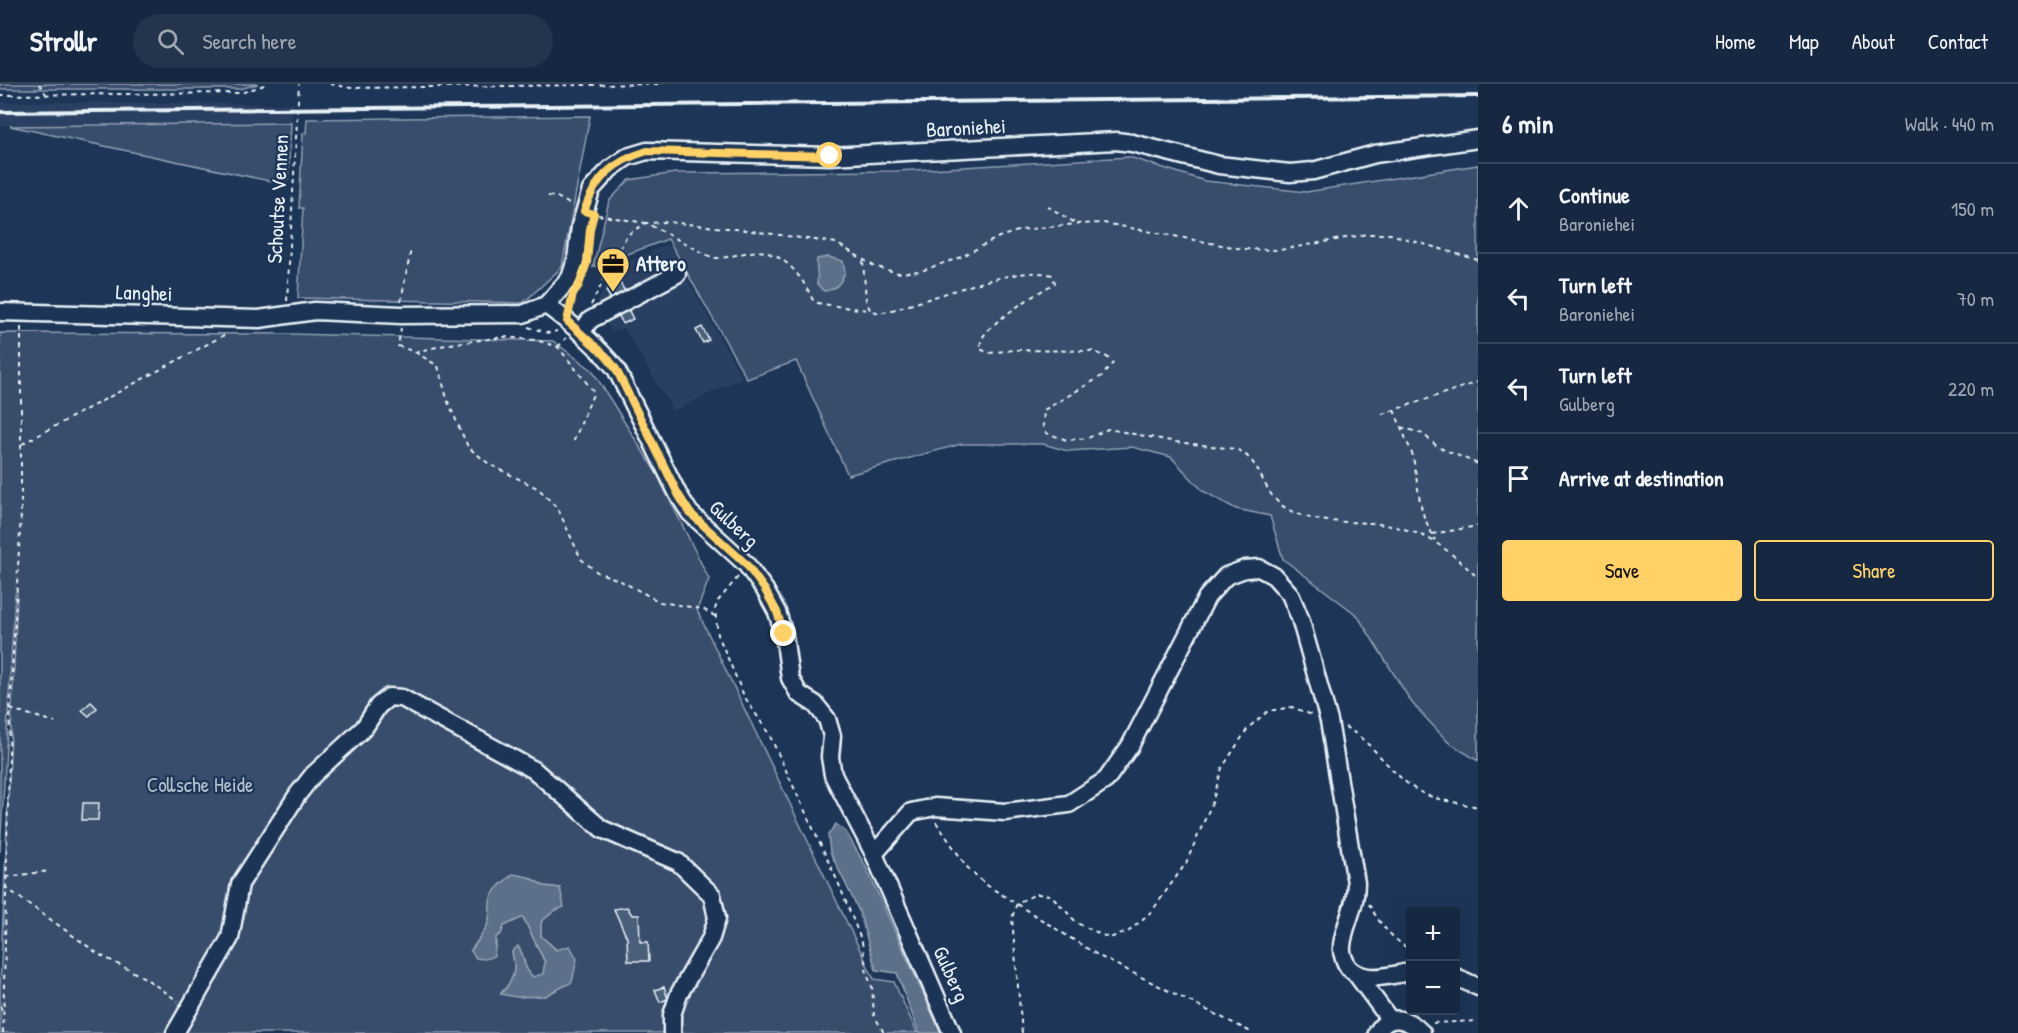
<!DOCTYPE html>
<meta charset="utf-8">
<style>
:root{--surface:#162841;--page:#23344c;--text:#f1f3f6;--muted:#9ea6b1;--line:#35445a;--accent:#ffd166}
body{margin:0;font-family:"Patrick Hand",sans-serif;background:var(--page);color:var(--text)}
.controls{position:absolute;right:18px;bottom:18px;display:grid;overflow:hidden;border-radius:6px;box-shadow:0 6px 24px #0002}
.controls button{width:54px;height:54px;display:grid;place-items:center;padding:0;border:0;border-bottom:2px solid var(--line);background:var(--surface);color:var(--text);font:30px sans-serif}
.stop{position:absolute;width:18px;height:18px;margin:-14px;border:4px solid #ffd166;border-radius:50%;background:#fff}
.stop.end{background:#ffd166;border-color:#fff;box-shadow:0 2px 6px #0008}
.list{margin:0;padding:0;list-style:none}
h2{display:flex;justify-content:space-between;align-items:center;height:78px;margin:0;padding:0 24px;font-size:26px}
h2 small{font-size:20px;font-weight:400;color:var(--muted)}
.list li{display:grid;grid-template-columns:39px 1fr auto;gap:18px;align-items:center;box-sizing:border-box;height:90px;padding:0 24px;border-top:2px solid var(--line)}
.list b{display:block;font-size:22px;white-space:nowrap}
.list p{margin:0;font-size:20px;white-space:nowrap;color:var(--muted)}
.list em{font-size:20px;font-style:normal;color:var(--muted)}
.actions{display:flex;gap:12px;padding:18px 24px}
.actions a{flex:1;padding:14px 0;border:2px solid var(--accent);border-radius:6px;text-align:center;font-size:21px;color:var(--accent)}
.actions .main{background:var(--accent);color:#111}
.icon{flex:none;width:33px;height:33px;fill:none;stroke:currentColor;stroke-width:2;stroke-linecap:round;stroke-linejoin:round}
.map{position:relative;flex:none;width:1478px;height:949px;overflow:hidden}
header{display:flex;align-items:center;gap:36px;box-sizing:border-box;height:84px;padding:0 30px;background:var(--surface);border-bottom:2px solid var(--line)}
header strong{font-size:28px}
nav{display:flex;gap:33px;margin-inline-start:auto;font-size:21px}
.search{width:420px;height:54px;background:var(--page);display:flex;align-items:center;gap:15px;box-sizing:border-box;padding:0 21px;border-radius:33px;color:var(--muted);font-size:22px}
main{display:flex}
aside{flex:1;background:var(--surface)}
.map>svg:first-child{display:block}
.built{fill:#2a4162}
.green{fill:#374d6c;stroke:#909fb2;stroke-width:1.5;fill-rule:evenodd}
.water{fill:#5d7089;stroke:#95a4b5;stroke-width:1.5}
.building{fill:#495e7a;stroke:#e8f1f8;stroke-width:1.5}
.lines{fill:none;stroke-linecap:round;stroke-linejoin:round}
.minor-casing{stroke:#e8f1f8;stroke-width:21}
.path{stroke:#e8f1f8;stroke-width:2;stroke-dasharray:4.5 4.5;stroke-linecap:butt}
.minor{stroke:#1d3557;stroke-width:16}
.rail{stroke:#e8f1f8;stroke-width:4}
.route{stroke:#ffd166;stroke-width:8}
.labels{text-anchor:middle;stroke-width:4.5;stroke-linejoin:round;paint-order:stroke}
.street-label{font-size:21px;fill:#e8f1f8;stroke:#1d3557}
.poi-label{font-size:21px;font-weight:bold;fill:#e8f1f8;stroke:#1d3557;text-anchor:start}
.park-label{font-size:21px;fill:#b3c0ce;stroke:#1d3557}
</style>
<header>
<strong>Strollr</strong>
<div class="search"><svg class="icon" aria-label="search" viewBox="0 0 24 24"><circle cx="10" cy="10" r="6"/><path d="M15 15l6 6"/></svg>Search here</div>
<nav><a>Home</a><a>Map</a><a>About</a><a>Contact</a></nav>
</header>
<main>
<div class="map">
<svg width="1478" height="949" viewBox="0 0 1478 949">
<rect width="100%" height="100%" fill="#1d3557"/>
<filter id="ink" filterUnits="userSpaceOnUse"><feTurbulence type="fractalNoise" baseFrequency=".0167" numOctaves="2"/><feDisplacementMap in="SourceGraphic" scale="12" xChannelSelector="R" yChannelSelector="G"/><feConvolveMatrix kernelMatrix="1 2 1 2 8 2 1 2 1" color-interpolation-filters="sRGB"/></filter>
<g filter="url(#ink)">
<g class="built">
<polygon points="0,18 43,18 294,20 291,39 0,42"/>
<polygon points="668,160 742,294 673,327 624,244 611,248 597,218 616,183"/>
</g>
<g class="green">
<polygon points="0,0 258,0 240,5 0,5"/>
<polygon points="590,32 562,183 523,219 298,214 303,124 299,124 303,49 306,49 307,35"/>
<polygon points="291,39 288,95 279,99 10,42"/>
<polygon points="1129,73 1205,97 1306,108 1478,81 1478,677 1448,658 1412,619 1357,531 1283,475 1270,432 1236,425 1203,407 1171,373 1132,363 1068,367 1043,360 961,360 848,391 796,277 747,295 668,155 593,183 609,117 629,96 675,89 897,87"/>
<path d="M0,249L291,250L553,257L592,286L657,390L709,495L697,526L874,895L894,898L917,949H0V903L17,510H15L0,768ZM528,793L544,802L559,804L554,827L541,838V852L557,866L570,862L545,912L501,909C514,895 517,887 512,868L518,863C528,875 520,880 533,893L543,891L545,879L523,833L504,842L501,850L496,853V863L471,866C481,852 494,837 490,819L502,799Z"/>
</g>
<g class="water">
<path d="M828,173L843,177L845,188C841,199 836,206 824,207L817,200C819,190 815,183 817,175Z"/>
<polygon points="836,740 846,748 865,781 941,949 919,949 897,889 876,886 859,827 830,768 828,751"/>
<path d="M513,790L528,793L544,802L560,804L564,823L554,827L541,838V852L556,866L570,862L577,875L572,898L545,912L516,913L501,910C514,895 517,888 512,868L518,862C526,875 521,881 533,893L543,890L545,878L523,833L504,842L501,850L496,853L494,872L485,875L476,874L471,867C476,859 483,851 487,842C491,834 489,827 490,819C490,807 505,797 513,790Z"/>
</g>
<g class="building">
<polygon points="620,199 626,209 612,217 606,207"/>
<polygon points="628,225 633,235 623,240 618,230"/>
<polygon points="702,243 709,256 703,259 696,246"/>
<polygon points="91,618 97,624 89,632 82,626"/>
<polygon points="83,719 99,719 98,736 82,736"/>
<polygon points="627,823 632,831 639,831 640,858 648,858 649,877 628,877 627,854 614,825"/>
<polygon points="664,903 668,915 660,918 655,906"/>
</g>
<g class="lines">
<g class="minor-casing">
<g id="minor">
<path d="M546,221C571,239 596,260 616,285L678,410L690,429L746,480L765,506L777,528L784,550L790,594L799,610L815,620L827,635L832,652L830,673L833,691L874,770L952,949"/>
<polyline points="0,228 259,235 315,227 401,231 523,230 546,221 570,194 576,176 580,143 591,106 610,85 627,73 647,67 830,72 1116,57 1132,59 1219,81 1290,89 1313,87 1375,70 1478,55"/>
<polyline points="581,249 590,236 677,190"/>
<path d="M874,770L911,728L935,723L1005,728L1069,720L1106,696L1130,662L1207,513L1226,492L1245,485L1259,484L1274,492L1290,510L1300,534L1329,637L1356,799C1356,825 1344,840 1342,862C1341,869 1345,879 1349,884C1365,900 1390,891 1410,888"/>
<polyline points="1357,891 1390,936"/>
<polyline points="1456,893 1478,903"/>
<polyline points="175,949 230,854 240,800 298,710 313,691 364,644 378,622 389,613 402,614 534,686 602,745 678,778 712,811 717,834 711,854 679,910 672,931 672,949"/>
<path d="M1377,949C1388,928 1408,934 1422,949"/>
</g>
</g>
<g class="path">
<polyline points="39,0 46,10"/>
<polyline points="330,0 351,4 663,0"/>
<polyline points="0,11 241,9 267,0"/>
<polyline points="548,112 557,113 573,122"/>
<polyline points="1047,122 1077,140"/>
<path d="M598,131L646,139L713,174C732,175 752,163 768,169C787,175 798,189 808,206C810,210 812,216 815,218C818,220 864,226 870,226"/>
<path d="M863,177L866,216L870,226L879,229C922,221 1014,179 1052,191L1055,199C1039,208 988,239 982,255C980,258 981,261 980,265L989,269L1013,266L1092,267L1107,273L1113,279L1102,292L1044,326L1043,342L1046,349L1067,356L1088,354L1108,345L1176,358L1236,365C1265,378 1259,410 1289,426C1316,440 1341,437 1370,439C1421,444 1442,459 1478,494"/>
<polyline points="287,217 299,0"/>
<polyline points="401,217 411,165"/>
<polyline points="591,221 627,151 646,139 668,138 745,146 836,159 874,182 898,189 921,187 961,173 999,153 1021,146 1077,140 1104,139 1243,165 1280,166 1368,150 1390,150 1478,176"/>
<polyline points="528,243 549,249 557,247"/>
<polyline points="401,244 398,262 415,268 450,260 504,253 536,256 558,263 594,308 572,361"/>
<polyline points="558,263 566,254"/>
<polyline points="415,268 438,282 448,318 468,363 489,380 539,405 558,425 581,475 597,488 619,496 660,518 703,525 716,533"/>
<polyline points="1394,326 1413,372 1420,418 1424,433 1435,456"/>
<polyline points="1382,330 1478,298"/>
<polyline points="1401,343 1423,350 1438,363 1478,380"/>
<polyline points="22,360 228,249"/>
<polyline points="1432,450 1478,442"/>
<polyline points="738,493 718,517 715,525 718,551 744,612 769,650 838,798 862,858 867,890 872,903 874,931 884,949"/>
<polyline points="10,625 55,638"/>
<path d="M1345,643C1373,658 1390,689 1415,705C1434,717 1457,718 1478,723"/>
<polyline points="936,738 967,783 985,800 1099,872 1253,949"/>
<polyline points="6,793 49,787"/>
<polyline points="5,803 100,871 145,894 178,917"/>
<path d="M1369,820C1380,841 1391,853 1410,866"/>
<polyline points="0,922 3,928"/>
<polyline points="1433,939 1478,937"/>
<polyline points="3,949 10,625 21,430 21,243"/>
<polyline points="1022,949 1012,834 1017,819 1036,810 1051,811 1077,839 1109,854 1128,848 1152,827 1186,779 1212,719 1222,684 1248,644 1268,627 1292,623 1312,631"/>
</g>
<use href="#minor" class="minor"/>
<polyline class="rail" points="0,28 1478,12"/>
</g>
</g>
<g class="lines" filter="url(#ink)">
<path class="route" d="M784,550L777,528L765,506L746,480L690,429L678,410L616,285L606,272L567,237L573,210L579,201L587,179L590,145L594,130L584,127C596,93 612,78 647,67L830,72"/>
</g>
<defs>
<g id="office-pin" transform="scale(1.725)"><path d="M0 17L-7.5 6A9.5 9.5 0 1 1 7.5 6Z" fill="#ffd166" stroke="#1d3557"/><path d="M-6-3h4V-5.5h4V-3h4V5H-6ZM-1-4.5V-3h2v-1.5ZM-6 0V1H6V0Z" fill="#111"/></g>
</defs>
<g fill-rule="evenodd">
<use href="#office-pin" x="613" y="180"/>
</g>
<g class="labels">
<g class="street-label">
<text transform="translate(966 44) rotate(-3)" y="7">Baroniehei</text>
<text transform="translate(278 115) rotate(-87)" y="7">Schoutse Vennen</text>
<text transform="translate(144 209) rotate(2)" y="7">Langhei</text>
<text transform="translate(734 440) rotate(43)" y="7">Gulberg</text>
<text transform="translate(951 890) rotate(66)" y="7">Gulberg</text>
</g>
<g class="poi-label">
<text x="636" y="187">Attero</text>
</g>
<g class="park-label">
<text x="200" y="708">Collsche Heide</text>
</g>
</g>
</svg>
<div class="controls">
<button>+</button>
<button>−</button>
</div>
<div class="stop" style="left:830px;top:72px"></div>
<div class="stop end" style="left:784px;top:550px"></div>
</div>
<aside>
<h2>6 min<small>Walk · 440 m</small></h2>
<ul class="list">
<li><svg class="icon" aria-label="ahead" viewBox="0 0 24 24"><path d="M12 20V5M6 11l6-6 6 6"/></svg><div><b>Continue</b><p>Baroniehei</p></div><em>150 m</em></li>
<li><svg class="icon" aria-label="left" viewBox="0 0 24 24"><path d="M17 20v-9H6M10 6l-5 5 5 5"/></svg><div><b>Turn left</b><p>Baroniehei</p></div><em>70 m</em></li>
<li><svg class="icon" aria-label="left" viewBox="0 0 24 24"><path d="M17 20v-9H6M10 6l-5 5 5 5"/></svg><div><b>Turn left</b><p>Gulberg</p></div><em>220 m</em></li>
<li><svg class="icon" aria-label="arrive" viewBox="0 0 24 24"><path d="M6 21V4h12l-3 4 3 4H6"/></svg><div><b>Arrive at destination</b></div></li>
</ul>
<div class="actions"><a class="main">Save</a><a>Share</a></div>
</aside>
</main>
